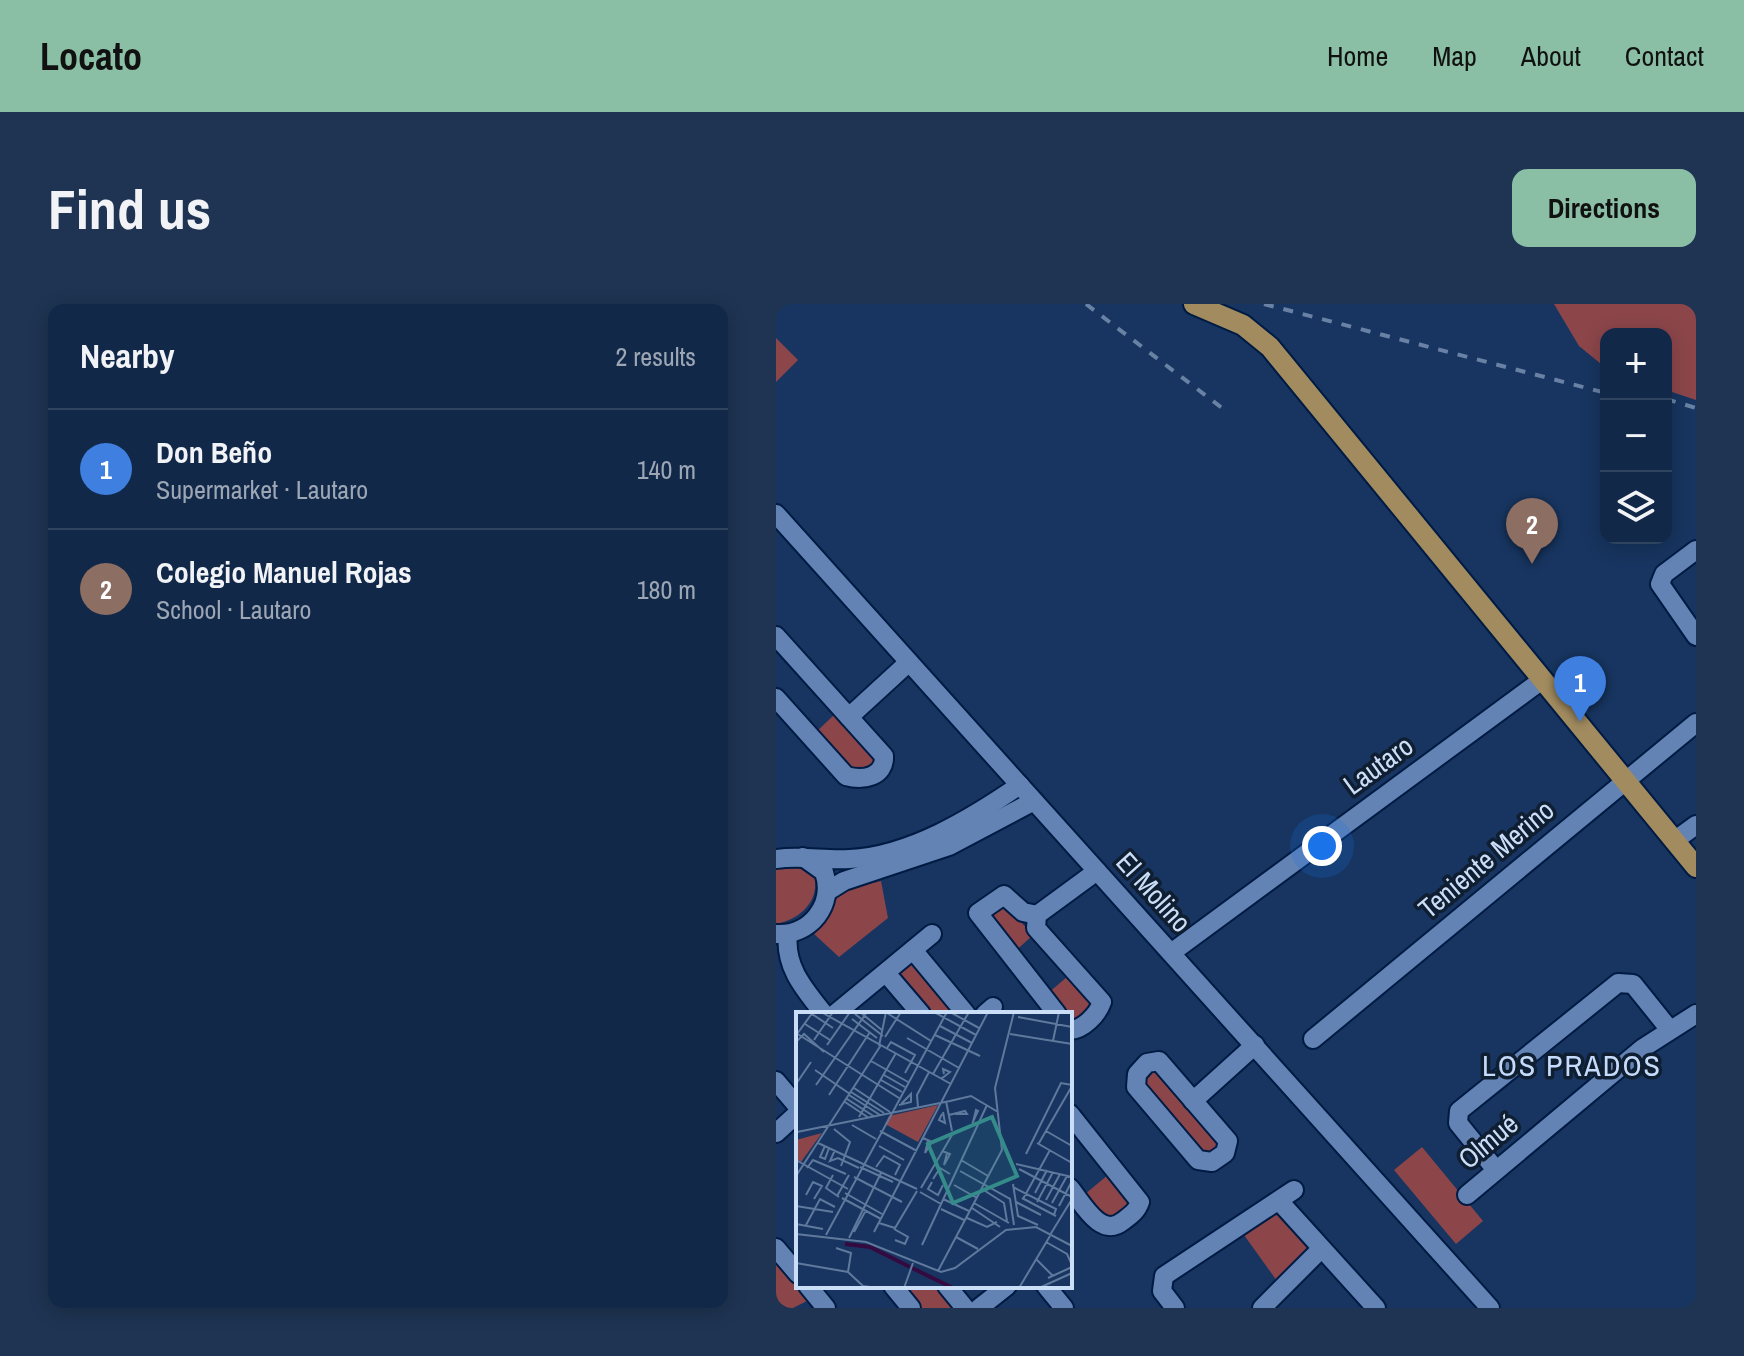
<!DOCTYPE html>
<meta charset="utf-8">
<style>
:root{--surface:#112848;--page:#1e3452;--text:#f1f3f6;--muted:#9ca6b4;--line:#304460;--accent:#8abfa5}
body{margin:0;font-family:"Archivo Narrow",sans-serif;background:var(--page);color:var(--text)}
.controls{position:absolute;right:24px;top:24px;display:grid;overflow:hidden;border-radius:16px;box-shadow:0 4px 20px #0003}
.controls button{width:72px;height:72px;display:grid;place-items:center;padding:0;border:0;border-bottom:2px solid var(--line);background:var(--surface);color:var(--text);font:40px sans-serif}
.you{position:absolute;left:546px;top:542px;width:28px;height:28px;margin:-20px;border:6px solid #fff;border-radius:50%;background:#1a73e8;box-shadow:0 0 0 12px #1a73e833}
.badge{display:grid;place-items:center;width:52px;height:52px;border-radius:50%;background:var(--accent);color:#fff;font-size:26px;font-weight:700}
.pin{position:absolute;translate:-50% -66px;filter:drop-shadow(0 2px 4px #0008)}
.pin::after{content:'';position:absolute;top:42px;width:28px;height:24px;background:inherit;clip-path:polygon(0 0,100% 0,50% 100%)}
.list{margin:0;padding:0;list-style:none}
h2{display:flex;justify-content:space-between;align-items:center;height:104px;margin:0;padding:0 32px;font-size:34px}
h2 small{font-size:26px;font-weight:400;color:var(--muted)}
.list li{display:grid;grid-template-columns:52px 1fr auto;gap:24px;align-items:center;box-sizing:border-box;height:120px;padding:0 32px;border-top:2px solid var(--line)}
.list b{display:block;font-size:30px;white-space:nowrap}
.list p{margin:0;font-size:26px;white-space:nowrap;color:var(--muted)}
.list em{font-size:26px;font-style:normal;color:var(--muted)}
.icon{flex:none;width:44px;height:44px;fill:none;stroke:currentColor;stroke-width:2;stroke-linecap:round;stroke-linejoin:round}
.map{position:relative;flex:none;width:920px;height:1004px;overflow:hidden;border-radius:16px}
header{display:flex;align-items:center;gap:48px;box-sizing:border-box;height:112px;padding:0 40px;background:var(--accent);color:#111}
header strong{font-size:38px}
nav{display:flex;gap:44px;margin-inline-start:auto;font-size:28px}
.intro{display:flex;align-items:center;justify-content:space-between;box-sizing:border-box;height:192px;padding:0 48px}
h1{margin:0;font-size:56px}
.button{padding:20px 36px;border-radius:16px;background:var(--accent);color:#111;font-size:28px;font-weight:700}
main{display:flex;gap:48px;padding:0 48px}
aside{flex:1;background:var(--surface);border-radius:16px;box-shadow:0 4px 20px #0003}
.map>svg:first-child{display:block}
.green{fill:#8c464a}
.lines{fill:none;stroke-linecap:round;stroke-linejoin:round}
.minor-casing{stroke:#001b43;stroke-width:22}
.major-casing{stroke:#001b43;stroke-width:24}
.minor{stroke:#6283b4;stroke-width:18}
.major{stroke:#a18b5f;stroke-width:20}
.rail{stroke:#6881a5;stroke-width:4;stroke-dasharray:10 10;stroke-linecap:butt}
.labels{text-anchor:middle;stroke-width:7;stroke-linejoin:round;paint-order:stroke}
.street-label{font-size:28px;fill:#cbdef8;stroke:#101e31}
.neighbourhood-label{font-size:30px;letter-spacing:2px;fill:#c5dbfb;stroke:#101e31}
.inset-river{fill:none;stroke:#350a41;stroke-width:4}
.inset-road{fill:none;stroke:#5f799d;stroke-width:2}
.view{fill:#358b8a;fill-opacity:0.15;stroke:#358b8a;stroke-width:4}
.inset-edge{fill:none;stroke:#cbdef8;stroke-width:4}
</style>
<header>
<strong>Locato</strong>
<nav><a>Home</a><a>Map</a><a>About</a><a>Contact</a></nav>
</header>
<div class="intro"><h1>Find us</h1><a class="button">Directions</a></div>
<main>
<aside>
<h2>Nearby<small>2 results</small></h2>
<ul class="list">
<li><span class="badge" style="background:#3f7fe0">1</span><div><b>Don Beño</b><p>Supermarket · Lautaro</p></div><em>140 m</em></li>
<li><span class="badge" style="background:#8d6e63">2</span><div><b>Colegio Manuel Rojas</b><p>School · Lautaro</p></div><em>180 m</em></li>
</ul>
</aside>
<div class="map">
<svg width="920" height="1004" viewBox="0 0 920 1004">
<rect width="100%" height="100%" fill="#173560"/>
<g class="green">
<polygon points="778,0 920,0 920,96 890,86 890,30 830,30 830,64 803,42"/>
<polygon points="0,34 22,56 0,78"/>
<polygon points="58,411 103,458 71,470 38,430"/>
<path d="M17,559L38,569C45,596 25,615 0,620V560Z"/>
<path d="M105,577L112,614L63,653L37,629C45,614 56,605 60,588Z"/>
<polygon points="228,600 257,631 236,650 206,613"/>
<polygon points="136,655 184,710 152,710 118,671"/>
<polygon points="291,673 319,699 294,720 294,710 286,710 271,690"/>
<polygon points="380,765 448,842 431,855 368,777"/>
<polygon points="646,843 707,917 680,940 618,866"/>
<polygon points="333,870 359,902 332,921 308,891"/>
<polygon points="503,909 537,945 501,977 468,931"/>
<polygon points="0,958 35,995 17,1004 0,1004"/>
<polygon points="124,982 159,982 177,1004 143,1004"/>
</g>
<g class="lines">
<g class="minor-casing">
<g id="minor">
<polyline points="0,210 714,1004"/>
<polyline points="920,246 888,270 884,280 920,332"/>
<path d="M0,332L108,452C109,473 87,477 70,472L0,394"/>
<polyline points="73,413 133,358"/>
<polyline points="898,537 920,521"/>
<path d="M0,555C26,551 49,557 74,555C134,552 196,514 244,481"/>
<polyline points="52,587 68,577 173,542 258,497"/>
<polyline points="261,611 247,608 228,591 202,609 281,710"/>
<path d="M0,630C34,632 59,601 48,568L27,553"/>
<path d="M12,630C8,663 29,686 48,710"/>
<polyline points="137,646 190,710"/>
<polyline points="395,649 766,376"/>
<polyline points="110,669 145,710"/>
<polyline points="59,710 156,630"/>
<polyline points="209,710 217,703"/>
<path d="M294,726C307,726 322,710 326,698L260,624L261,611L321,567"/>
<polyline points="537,735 920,419"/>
<polygon points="383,757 452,837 449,849 436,858 422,856 360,783 361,770 371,759"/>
<polyline points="0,777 22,803"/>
<polyline points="417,797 479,741"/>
<path d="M294,810L364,898C361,907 355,911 347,917C325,935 307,900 294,884"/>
<polyline points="0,829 22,809"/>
<polyline points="720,866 682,819 683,807 842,679 857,680 894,726"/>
<polyline points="691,891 867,744 920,710"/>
<polyline points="504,898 600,1004"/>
<polyline points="0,944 22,970"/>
<polyline points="32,982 50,1004"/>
<polyline points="117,982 135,1004"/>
<polyline points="171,982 189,1004"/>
<polyline points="270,982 288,1004"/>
<polyline points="203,1004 231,982"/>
<polyline points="399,1004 386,987 388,972 518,886"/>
<polyline points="486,1004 545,945"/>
</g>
</g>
<g class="major-casing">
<polyline id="major" points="418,0 467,21 494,43 920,563"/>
</g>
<use href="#minor" class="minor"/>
<use href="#major" class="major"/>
<g class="rail">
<polyline points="310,0 450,107"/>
<polyline points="488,0 830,89"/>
<polyline points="890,95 920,104"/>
</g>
</g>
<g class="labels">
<g class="street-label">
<text transform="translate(602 461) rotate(-36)" y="10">Lautaro</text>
<text transform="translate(710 555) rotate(-40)" y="10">Teniente Merino</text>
<text transform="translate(378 588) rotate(48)" y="10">El Molino</text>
<text transform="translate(712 837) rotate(-40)" y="10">Olmué</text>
</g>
<g class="neighbourhood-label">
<text x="796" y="772">LOS PRADOS</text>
</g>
</g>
<g transform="translate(20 708)">
<rect width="276" height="276" fill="#173560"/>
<path d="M142,93L122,130L89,112L93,104ZM26,121L5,150L0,146V128Z" fill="#8c464a"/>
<path class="inset-river" d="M49,232L74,235L114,255M116,256L157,276"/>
<path class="inset-road" d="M25,0L155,72M64,0L87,19M138,0L180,23M154,0L183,16M91,1L135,29M16,2L37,16M59,2L87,24M222,5L276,15M56,7L81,26M9,12L34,28M144,14L176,31M0,21L103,86M1,22L17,0M214,22L276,32M139,23L184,44M89,25L105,0M111,26L163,56M18,28L37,0M257,29L263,0M0,30L8,22L28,40M31,33L54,0M83,34L90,0M91,36L95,30L119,43L109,61M75,49L112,70M19,58L54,82M137,62L173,0M88,63L109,75M145,67L154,60L147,57L148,62M85,68L106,80M0,72L15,50M20,73L71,0M58,76L94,100M55,80L88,101M33,83L74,20M53,83L84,103M51,87L79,105M150,89L156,119M154,89L175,84L202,100M49,90L73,106M103,93L115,90V82L105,92M122,96L121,83L133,60M146,102L143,108L149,111L147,100M153,103L169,99L171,102H159M63,105L100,41M176,111L177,110L180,103L182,99L180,98L177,110M56,113L80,127M38,117L54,130L45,154M84,119L121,139M250,119L276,134M1,120L154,89M127,126L136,130L129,141L132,129M22,131L121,177M241,131L276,151M243,131L276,74M29,134L24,145L29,147L33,136M83,134L108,148M39,138L34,149L42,146L63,156M146,139L154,142L148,153L151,141M230,142L265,71L276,73M0,148L52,177M165,148L192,164M220,152L276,165M64,155L97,170M80,155L88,144L104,153L99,163M11,156L17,148L50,162M223,157L276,185M164,159L214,187L218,213M37,163L30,176L43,185M0,164L85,33M58,165L106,190M137,167L144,156L154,162M136,170L132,177L142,183L147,173M217,172L222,204L242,213M158,173L181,186M217,175L260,197L258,203M125,176L156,123M186,177L208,191L211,209M124,180L145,192M49,181L86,202M239,181L251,158M10,183L17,170L26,174L18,187M41,184L53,163M46,186L85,207M226,186L260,204M147,187L173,199M227,187L254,138M250,188L264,162M220,190L245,203M241,190L257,160M178,191L213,211M256,191L271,164M0,194L37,200M263,194L276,169M176,196L204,215M145,197L168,208M171,206L191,215L201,210M83,211L99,216L121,179M0,212L27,217M10,213L24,187L39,195M98,217L112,225L109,232L99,228M58,220L70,198M78,220L192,0M0,222L70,230L145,260L159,256L210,218L240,215L276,234M30,223L151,0M254,223L276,187M160,225L182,237M53,226L85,161M250,230L271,242L276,253M126,233L191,93M40,236L55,241L52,260M240,247L257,264M0,251L52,260L67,274L82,276M142,259L206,138L199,76L218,0M252,266L276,255M108,276L117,251M223,276L254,224M243,276L276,261"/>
<path class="view" d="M196,105L221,164L157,191L132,132Z"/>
<rect width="276" height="276" class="inset-edge"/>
</g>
</svg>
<div class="controls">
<button>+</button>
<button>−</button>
<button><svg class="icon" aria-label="layers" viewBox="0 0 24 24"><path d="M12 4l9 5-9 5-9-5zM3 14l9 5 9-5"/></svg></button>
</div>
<div class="you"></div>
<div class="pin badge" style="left:804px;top:418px;background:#3f7fe0">1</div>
<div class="pin badge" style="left:756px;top:260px;background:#8d6e63">2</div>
</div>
</main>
